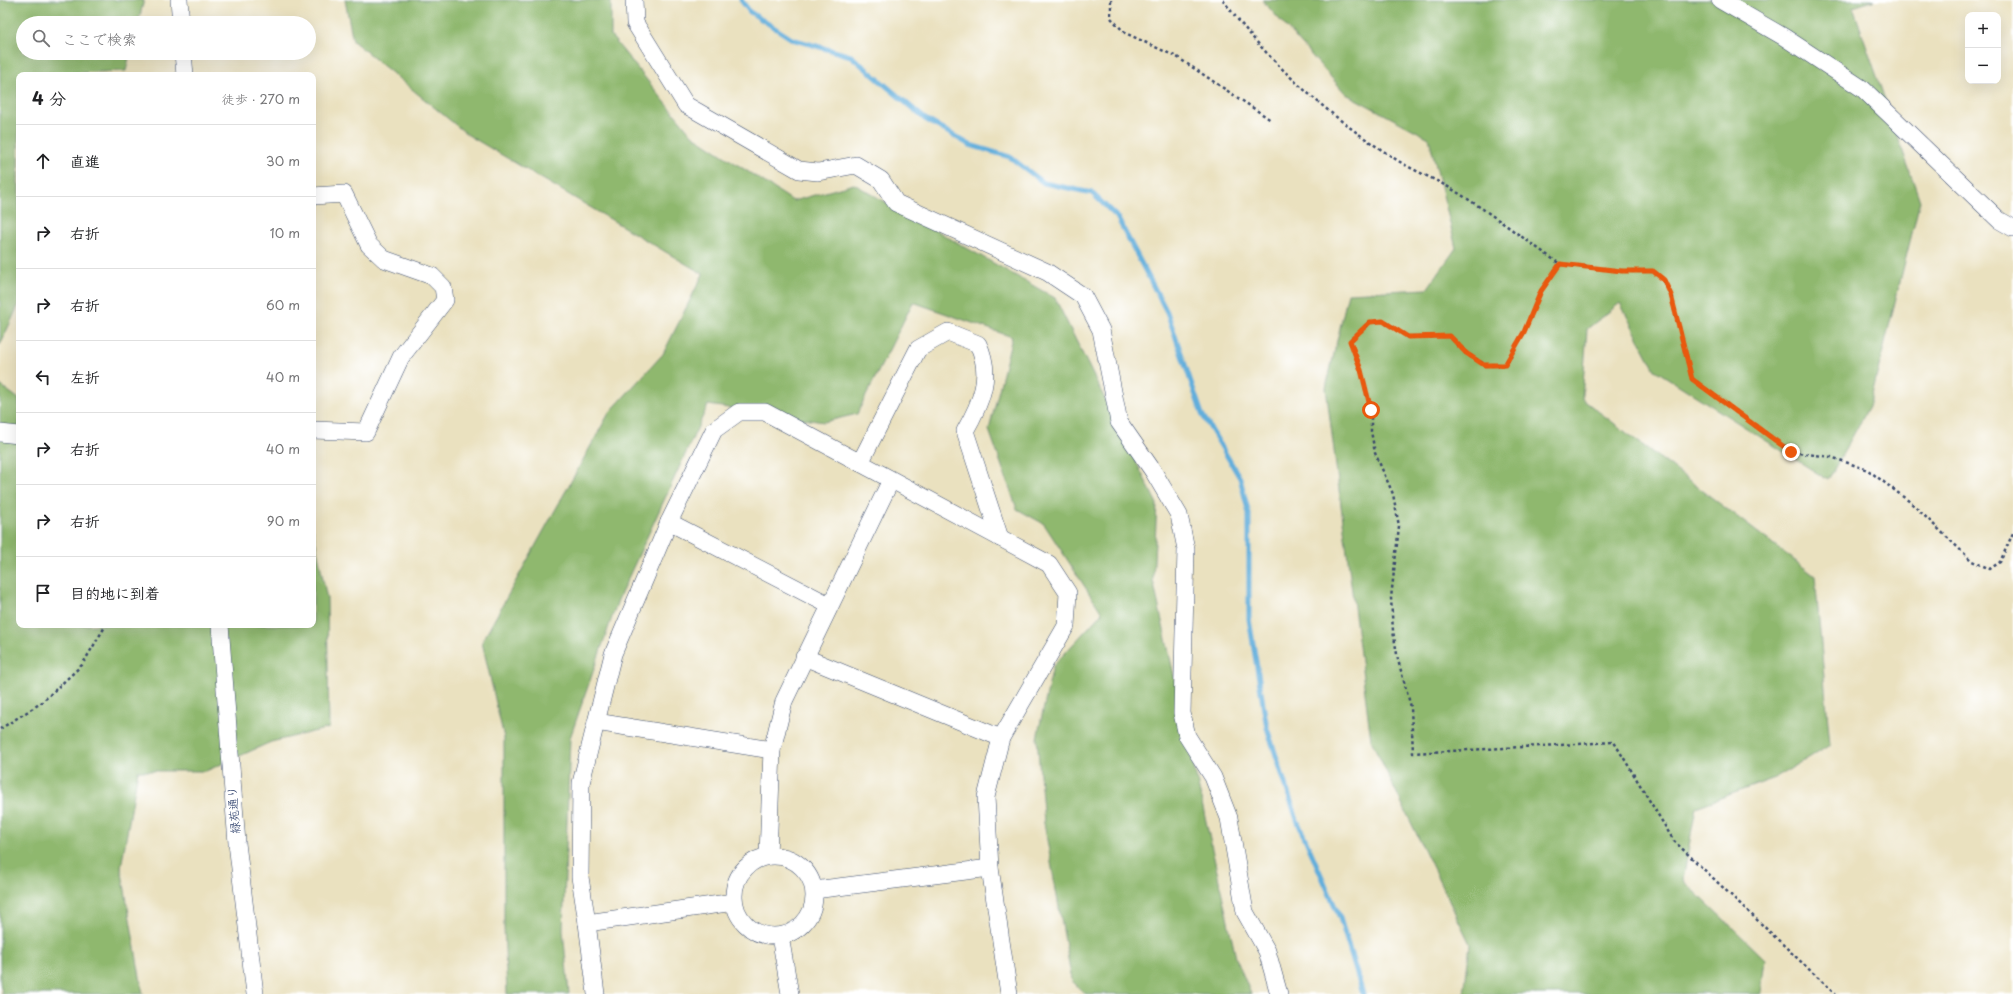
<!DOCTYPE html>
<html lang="ja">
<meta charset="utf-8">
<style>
:root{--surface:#fff;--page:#f6f6f6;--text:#202124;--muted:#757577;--line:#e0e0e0}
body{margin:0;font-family:"Playpen Sans","Klee One",sans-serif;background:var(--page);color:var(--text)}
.controls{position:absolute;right:12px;top:12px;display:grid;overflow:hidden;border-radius:8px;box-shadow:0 4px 16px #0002}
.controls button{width:36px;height:36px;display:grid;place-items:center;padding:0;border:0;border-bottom:1px solid var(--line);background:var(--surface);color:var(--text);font:20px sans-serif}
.stop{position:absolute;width:12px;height:12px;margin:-9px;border:3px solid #ea580c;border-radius:50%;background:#fff}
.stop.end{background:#ea580c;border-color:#fff;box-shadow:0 1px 4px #0008}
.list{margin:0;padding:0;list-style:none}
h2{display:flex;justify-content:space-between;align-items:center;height:52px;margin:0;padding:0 16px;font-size:17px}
h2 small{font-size:13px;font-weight:400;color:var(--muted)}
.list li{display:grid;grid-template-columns:26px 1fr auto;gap:12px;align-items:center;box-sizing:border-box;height:72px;padding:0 16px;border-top:1px solid var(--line)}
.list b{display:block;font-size:15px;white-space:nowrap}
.list em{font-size:13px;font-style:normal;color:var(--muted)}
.icon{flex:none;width:22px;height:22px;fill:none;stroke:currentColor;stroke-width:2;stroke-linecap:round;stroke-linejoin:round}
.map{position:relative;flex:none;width:2013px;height:994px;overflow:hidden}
.search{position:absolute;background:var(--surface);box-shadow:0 4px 16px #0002;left:16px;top:16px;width:300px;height:44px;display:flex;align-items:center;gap:10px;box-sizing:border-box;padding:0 14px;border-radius:22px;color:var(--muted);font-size:15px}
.panel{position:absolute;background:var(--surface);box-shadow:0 4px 16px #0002;left:16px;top:72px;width:300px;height:556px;border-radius:8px}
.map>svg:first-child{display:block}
.forest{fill:#8fb86e;stroke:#557466}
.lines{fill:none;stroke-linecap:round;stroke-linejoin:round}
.stream{stroke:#62aedb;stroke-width:5}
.minor-casing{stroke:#3a4a6d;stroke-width:18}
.path{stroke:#3a4a6d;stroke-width:2.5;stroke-dasharray:3 3;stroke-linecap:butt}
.minor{stroke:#fff;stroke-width:17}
.route{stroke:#ea580c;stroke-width:5}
.labels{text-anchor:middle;stroke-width:3;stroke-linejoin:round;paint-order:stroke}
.street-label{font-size:12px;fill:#1b2f5e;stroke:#fff}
</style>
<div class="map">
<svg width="2013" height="994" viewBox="0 0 2013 994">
<rect width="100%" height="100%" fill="#fff"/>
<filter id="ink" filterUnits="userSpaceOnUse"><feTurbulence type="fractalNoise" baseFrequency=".025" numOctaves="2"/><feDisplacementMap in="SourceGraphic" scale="8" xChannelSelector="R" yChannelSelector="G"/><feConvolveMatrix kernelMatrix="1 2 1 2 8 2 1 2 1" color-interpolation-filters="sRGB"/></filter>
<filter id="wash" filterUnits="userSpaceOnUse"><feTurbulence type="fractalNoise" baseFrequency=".012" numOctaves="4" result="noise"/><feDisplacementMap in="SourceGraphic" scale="16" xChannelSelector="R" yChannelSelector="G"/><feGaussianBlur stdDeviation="0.9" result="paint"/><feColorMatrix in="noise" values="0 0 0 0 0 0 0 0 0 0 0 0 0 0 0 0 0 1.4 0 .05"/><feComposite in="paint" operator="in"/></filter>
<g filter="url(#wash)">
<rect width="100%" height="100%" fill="#eae1bf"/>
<g class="forest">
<polygon points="0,0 144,0 138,23 23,23 23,53 130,53 126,71 19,75 18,184 19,185 19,304 0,345"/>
<polygon points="345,0 611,0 611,36 692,135 793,201 854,184 1055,298 1157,504 1153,580 1236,958 1251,994 1086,994 1072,981 1044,823 1037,738 1053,666 1102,613 1044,524 1017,509 989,430 1012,337 913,302 857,414 824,422 708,405 618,600 570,738 563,930 569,994 507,994 504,927 504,738 482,642 609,413 663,354 703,274 468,135 353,41"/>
<polygon points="1262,0 1875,0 1853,7 1920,201 1869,407 1828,480 1655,370 1620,303 1587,329 1582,399 1815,576 1830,745 1775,778 1696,807 1683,880 1765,959 1761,994 1464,994 1470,944 1371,740 1326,388 1348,293 1427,289 1456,248 1429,138 1346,94"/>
<polygon points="0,385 19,399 19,625 313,625 313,529 327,599 329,728 271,742 206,771 138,771 121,867 143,994 2,994 0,982"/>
</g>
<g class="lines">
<polyline class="stream" points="741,0 750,12 792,39 851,56 925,119 970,145 1010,157 1044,183 1092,193 1117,217 1167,312 1202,414 1240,478 1249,514 1249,619 1267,728 1297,820 1340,918 1363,994"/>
</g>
</g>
<g filter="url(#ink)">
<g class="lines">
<g class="minor-casing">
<g id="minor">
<polyline points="179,0 181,23"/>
<polyline points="634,0 635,23 686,105 799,170 818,172 856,165 881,180 896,203 1047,272 1083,296 1101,330 1119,422 1153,471 1179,515 1186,549 1182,713 1187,736 1213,777 1229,818 1245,912 1267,951 1279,994"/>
<polyline points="1720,0 1784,37 1863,89 1999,220 2013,228"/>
<polyline points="183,53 185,75"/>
<polyline points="313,196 344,194 369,245 384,259 432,276 443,287 445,300 401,357 366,432 313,430"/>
<polyline points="0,433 19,435"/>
<path d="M860,463L918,349L948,332L978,344C993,375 981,403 965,431L1000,538"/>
<polyline points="669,522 829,605"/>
<polyline points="220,625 237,843 255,994"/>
<polyline points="804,657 1001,738"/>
<polyline points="596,722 772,750"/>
<circle cx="774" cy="896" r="40"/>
<polyline points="768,856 772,750 784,701 891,480"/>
<polyline points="814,890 990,868"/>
<polyline points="734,902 587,923 580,877 581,783 613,654 669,522 714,430 739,412 765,412 1049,564 1068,593 1066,626 1001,738 986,797 990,868 1009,994"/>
<polyline points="587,923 596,994"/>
<polyline points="780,936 790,994"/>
</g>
</g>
<g class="path">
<polyline points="1111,0 1111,18 1125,33 1177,57 1271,120"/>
<path d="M1223,0C1267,61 1327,115 1391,156C1409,169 1431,177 1450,188C1487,210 1524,239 1560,264L1541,291L1524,332L1505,365H1485L1466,353L1450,336L1408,337L1383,321L1370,322L1350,341L1361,370L1371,410V431L1375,453L1393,494L1399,526L1391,598L1393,631L1398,660L1411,707L1413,753L1614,742L1674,841L1835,994"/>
<polyline points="1560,264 1622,271 1653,271 1664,280 1671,295 1692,379 1791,452 1831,457 1868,470 1910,502 1972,561 1990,569 2000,562 2013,533"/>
<polyline points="0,729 41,703 82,665 106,625"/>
</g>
<use href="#minor" class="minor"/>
</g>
</g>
<g class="lines" filter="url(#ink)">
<polyline class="route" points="1371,410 1361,370 1350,341 1370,322 1383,321 1408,337 1450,336 1466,353 1484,365 1505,365 1524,332 1541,291 1560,264 1622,271 1653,271 1664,280 1671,295 1692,379 1791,452"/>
</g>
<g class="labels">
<g class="street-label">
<text transform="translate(234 810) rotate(-95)" y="4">緑苑通り</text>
</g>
</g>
</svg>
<div class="controls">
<button>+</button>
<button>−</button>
</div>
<div class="stop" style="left:1371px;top:410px"></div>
<div class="stop end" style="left:1791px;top:452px"></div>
<div class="search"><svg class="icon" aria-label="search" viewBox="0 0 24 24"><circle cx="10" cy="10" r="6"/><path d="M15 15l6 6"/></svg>ここで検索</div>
<section class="panel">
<h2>4 分<small>徒歩 · 270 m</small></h2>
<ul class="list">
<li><svg class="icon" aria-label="ahead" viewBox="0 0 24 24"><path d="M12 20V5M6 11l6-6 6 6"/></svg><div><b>直進</b></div><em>30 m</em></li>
<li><svg class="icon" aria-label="right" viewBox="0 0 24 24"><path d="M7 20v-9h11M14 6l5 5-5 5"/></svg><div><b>右折</b></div><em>10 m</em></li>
<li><svg class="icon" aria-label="right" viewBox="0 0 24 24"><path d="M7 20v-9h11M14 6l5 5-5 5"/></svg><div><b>右折</b></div><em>60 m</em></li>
<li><svg class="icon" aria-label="left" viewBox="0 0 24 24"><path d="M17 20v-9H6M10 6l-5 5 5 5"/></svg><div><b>左折</b></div><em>40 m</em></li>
<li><svg class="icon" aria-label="right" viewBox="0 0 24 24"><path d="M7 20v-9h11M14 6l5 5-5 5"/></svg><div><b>右折</b></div><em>40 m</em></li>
<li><svg class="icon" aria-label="right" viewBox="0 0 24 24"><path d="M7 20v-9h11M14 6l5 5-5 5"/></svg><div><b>右折</b></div><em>90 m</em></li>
<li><svg class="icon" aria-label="arrive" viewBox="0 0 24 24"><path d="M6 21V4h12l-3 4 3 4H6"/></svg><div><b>目的地に到着</b></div></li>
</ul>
</section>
</div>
